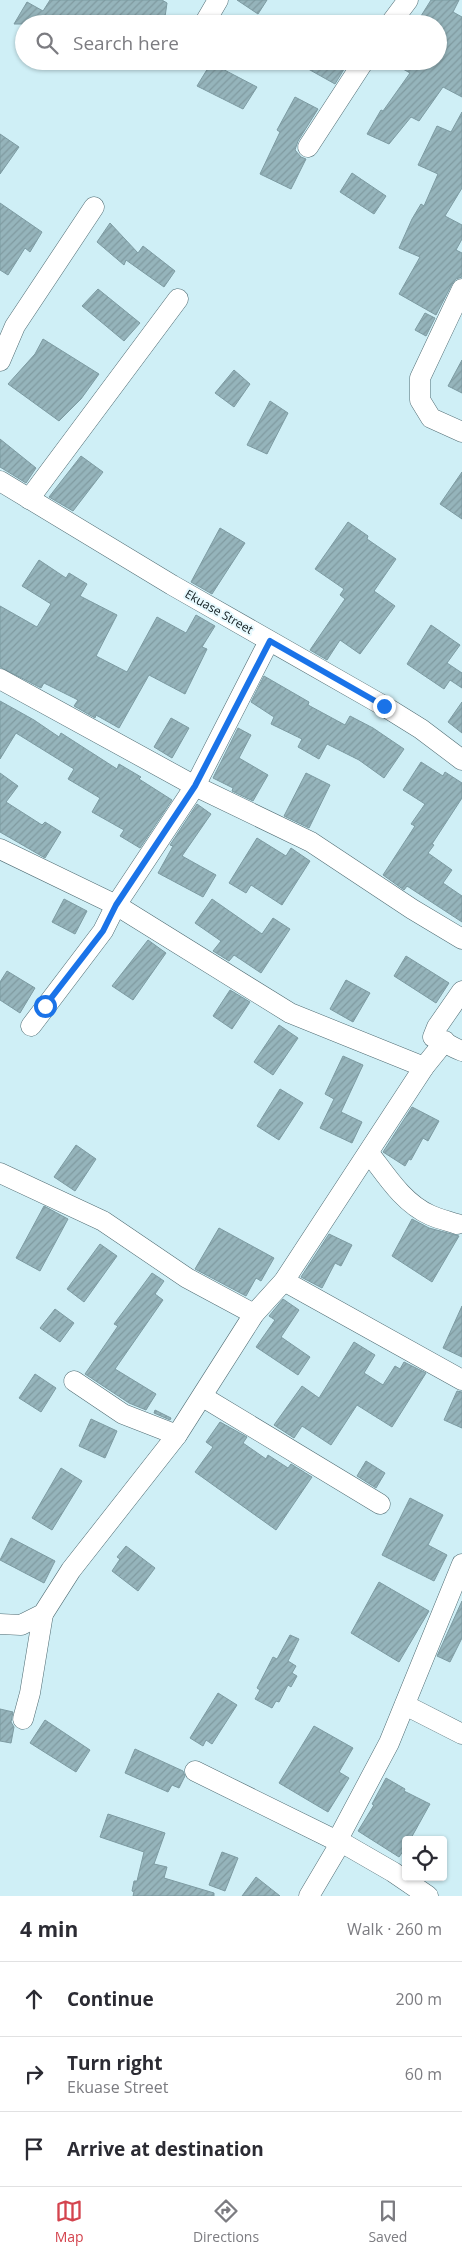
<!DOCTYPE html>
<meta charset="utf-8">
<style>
:root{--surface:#fff;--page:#f2f2f3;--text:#2b2b33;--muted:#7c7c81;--line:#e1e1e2;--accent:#d4444e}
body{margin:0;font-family:"Open Sans",sans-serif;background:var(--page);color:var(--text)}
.controls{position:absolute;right:15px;bottom:15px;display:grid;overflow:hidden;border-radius:5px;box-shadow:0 1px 4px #0004}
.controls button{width:45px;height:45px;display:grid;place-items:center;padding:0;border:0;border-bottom:1px solid var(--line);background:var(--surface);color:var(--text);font:25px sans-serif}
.stop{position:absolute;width:15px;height:15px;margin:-11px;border:4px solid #1a73e8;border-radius:50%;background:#fff}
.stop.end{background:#1a73e8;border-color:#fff;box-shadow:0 1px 5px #0008}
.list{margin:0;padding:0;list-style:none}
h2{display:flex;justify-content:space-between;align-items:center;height:65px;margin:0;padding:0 20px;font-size:21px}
h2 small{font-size:16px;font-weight:400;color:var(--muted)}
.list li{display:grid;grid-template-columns:32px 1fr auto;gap:15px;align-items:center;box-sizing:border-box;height:75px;padding:0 20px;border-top:1px solid var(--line)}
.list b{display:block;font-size:19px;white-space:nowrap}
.list p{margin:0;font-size:16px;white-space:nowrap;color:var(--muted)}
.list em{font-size:16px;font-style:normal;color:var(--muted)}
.icon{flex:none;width:28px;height:28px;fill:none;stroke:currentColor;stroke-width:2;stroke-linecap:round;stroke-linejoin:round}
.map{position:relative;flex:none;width:462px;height:1896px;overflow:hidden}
.search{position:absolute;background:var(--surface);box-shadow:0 1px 4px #0004;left:15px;right:15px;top:15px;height:55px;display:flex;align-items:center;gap:12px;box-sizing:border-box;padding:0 18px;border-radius:28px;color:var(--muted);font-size:19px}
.sheet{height:290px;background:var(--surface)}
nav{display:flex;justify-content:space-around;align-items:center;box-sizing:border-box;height:70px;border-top:1px solid var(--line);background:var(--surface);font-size:14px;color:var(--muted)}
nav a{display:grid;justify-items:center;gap:2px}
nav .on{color:var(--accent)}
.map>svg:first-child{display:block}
.building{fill:url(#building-hatch);stroke:#7d9ba2}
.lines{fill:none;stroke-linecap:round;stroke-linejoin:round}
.minor-casing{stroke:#506c73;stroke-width:21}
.minor{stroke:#fff;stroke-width:20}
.route{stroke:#1a73e8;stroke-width:6}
.labels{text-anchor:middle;stroke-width:4;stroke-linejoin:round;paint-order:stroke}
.street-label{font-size:12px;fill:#131f22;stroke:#e6f9fe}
</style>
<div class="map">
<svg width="462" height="1896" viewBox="0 0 462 1896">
<defs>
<pattern id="building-hatch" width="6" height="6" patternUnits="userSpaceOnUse" patternTransform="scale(1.25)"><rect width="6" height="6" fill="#95b4bb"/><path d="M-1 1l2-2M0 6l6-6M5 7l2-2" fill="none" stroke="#809aa0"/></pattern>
</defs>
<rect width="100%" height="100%" fill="#cfeff6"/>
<g class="building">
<polygon points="50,0 162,0 167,3 164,24 14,24 27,2 43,11"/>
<polygon points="237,0 267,0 258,14"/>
<polygon points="431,0 459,0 453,12 462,17 462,97 443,87 419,121 411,117 389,144 367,134 381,110 383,111 410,73 389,61 438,61 438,24 416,24"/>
<polygon points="294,61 349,61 335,84"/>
<polygon points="211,63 257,87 243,109 197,86"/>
<polygon points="295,97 318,109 298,141 295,150 301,157 306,159 291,189 260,174 280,132 277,130"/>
<polygon points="462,112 462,188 445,216 462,225 462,239 456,250 462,253 462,277 456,279 452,284 436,315 399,294 420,257 399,248 412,219 421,204 424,206 438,174 418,165 437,126 451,132"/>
<polygon points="0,134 19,147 0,174"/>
<polygon points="352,173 386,196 374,214 340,192"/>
<polygon points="0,203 42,232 30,252 25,248 8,275 0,270"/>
<polygon points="110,223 138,253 143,246 175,271 164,287 126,260 124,265 97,242"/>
<polygon points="98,289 140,323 124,341 82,306"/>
<polygon points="425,313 435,318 426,336 415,330"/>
<polygon points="43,339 99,374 81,399 59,421 8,384 35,354"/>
<polygon points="462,360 462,393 448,386"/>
<polygon points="234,370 250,384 234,407 215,393"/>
<polygon points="270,401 288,413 267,454 247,445"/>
<polygon points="0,439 36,468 26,483 0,467"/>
<polygon points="81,456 103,472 73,511 49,497"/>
<polygon points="462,472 462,519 440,504"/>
<polygon points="348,522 368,536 367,539 396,559 374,591 395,606 360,654 340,640 327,660 310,650 345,599 340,595 344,589 315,569"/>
<polygon points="220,528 245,543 212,594 191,582"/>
<polygon points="39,560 66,578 69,573 87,584 80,596 117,615 96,656 127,672 157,617 186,633 196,615 215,626 202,647 207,649 185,694 149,675 119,728 96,715 95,718 74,706 78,700 44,683 41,688 0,667 0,606 37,627 51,604 22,586"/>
<polygon points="431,625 460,645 447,663 462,673 462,688 450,680 444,689 407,664"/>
<polygon points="264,676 309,702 308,705 345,725 350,716 373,728 404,749 384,778 359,760 327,744 319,759 298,747 302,739 271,724 274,717 251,702"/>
<polygon points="0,701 34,720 59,737 61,733 117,769 119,764 141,777 139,779 172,800 140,848 120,836 124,830 92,812 100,798 68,779 74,769 16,733 0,759"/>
<polygon points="462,702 462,733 448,722"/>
<polygon points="171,718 189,728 172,758 154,747"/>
<polygon points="238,728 251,735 239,758 268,775 253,801 232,791 233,788 213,778"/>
<polygon points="421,762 443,776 445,772 462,783 462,798 432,844 434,845 428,853 452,870 443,883 462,896 462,922 407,886 404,890 383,875 415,826 411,824 425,804 403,790"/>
<polygon points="0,773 18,786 6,802 42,825 45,822 61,832 45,858 0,832"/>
<polygon points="306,773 330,785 309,828 284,816"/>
<polygon points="197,804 211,814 182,856 216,875 203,897 158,873 173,846 170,845"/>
<polygon points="257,838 286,856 291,848 310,861 282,905 251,885 246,893 229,883"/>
<polygon points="64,899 87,911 75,934 52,922"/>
<polygon points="212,899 262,934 273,918 290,929 261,973 234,955 229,961 213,951 221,941 195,923"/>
<polygon points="148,940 166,953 133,1000 112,986"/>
<polygon points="406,956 449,983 436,1003 394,976"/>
<polygon points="7,971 35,988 20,1013 0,1000 0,982"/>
<polygon points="346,980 370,993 353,1022 330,1009"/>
<polygon points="230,990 250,1002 232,1029 213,1016"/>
<polygon points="279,1025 298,1038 273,1075 254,1062"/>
<polygon points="343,1056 363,1065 341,1112 362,1122 352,1143 320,1128 334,1099 325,1094"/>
<polygon points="280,1089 303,1103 279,1140 257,1126"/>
<polygon points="412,1107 439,1121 428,1141 423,1138 411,1160 409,1159 405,1166 383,1152"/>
<polygon points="76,1145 96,1159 75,1191 54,1177"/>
<polygon points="44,1206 68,1219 40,1271 16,1258"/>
<polygon points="412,1219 429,1228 459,1236 432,1282 392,1256"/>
<polygon points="219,1228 274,1258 261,1281 256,1278 246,1296 195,1269"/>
<polygon points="329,1234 352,1245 341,1266 335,1263 322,1288 301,1277"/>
<polygon points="100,1244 117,1256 84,1302 67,1289"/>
<polygon points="152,1273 164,1281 155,1294 163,1300 115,1369 156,1394 146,1410 129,1403 85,1374 118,1326 114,1324"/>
<polygon points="283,1299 299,1310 281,1337 310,1357 298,1375 256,1347 275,1320 269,1316"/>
<polygon points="462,1306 462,1357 443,1348"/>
<polygon points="55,1309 74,1323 60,1342 40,1328"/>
<polygon points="354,1342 375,1355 364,1373 383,1385 395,1366 400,1369 404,1362 426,1373 392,1427 357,1405 331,1445 302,1426 294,1438 274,1425 302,1386 319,1398"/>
<polygon points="35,1374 56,1388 41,1412 19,1398"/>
<polygon points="457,1391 462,1392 462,1428 444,1420"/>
<polygon points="155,1410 171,1418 170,1420 154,1413"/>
<polygon points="91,1419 117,1431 105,1458 79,1446"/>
<polygon points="220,1422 247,1437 243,1443 266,1459 268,1455 288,1468 291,1464 312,1477 276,1530 195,1472 213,1447 206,1442"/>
<polygon points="366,1461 385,1473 376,1488 357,1476"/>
<polygon points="61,1468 82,1481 52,1530 32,1518"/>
<polygon points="410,1498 443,1515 428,1545 447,1555 434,1581 382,1555"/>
<polygon points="11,1538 55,1561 44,1583 0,1560"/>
<polygon points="126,1546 155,1568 138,1591 112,1571 120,1559 117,1557"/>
<polygon points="379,1582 429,1611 399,1662 351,1633"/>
<polygon points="462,1601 462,1638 450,1662 437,1656"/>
<polygon points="290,1635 299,1639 288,1661 296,1666 292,1673 297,1676 291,1687 288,1685 279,1702 276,1701 272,1708 255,1699 260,1690 257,1688 273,1657 277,1659"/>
<polygon points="218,1693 237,1705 212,1744 206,1740 203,1746 190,1738"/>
<polygon points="0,1709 13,1712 11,1722 14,1727 11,1743 0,1741"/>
<polygon points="45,1720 90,1750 76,1772 30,1743"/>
<polygon points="314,1726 353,1748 339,1772 349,1778 328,1812 279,1783"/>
<polygon points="135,1749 183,1771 185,1776 179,1788 172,1785 168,1792 125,1773"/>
<polygon points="386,1778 405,1789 404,1791 430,1804 410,1840 406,1840 406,1847 399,1857 358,1831 374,1805 372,1804"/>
<polygon points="108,1814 165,1833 154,1864 167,1867 164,1878 214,1893 214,1896 133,1896 134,1892 132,1891 134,1881 137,1881 144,1852 100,1837"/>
<polygon points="222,1852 238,1858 225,1891 209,1885"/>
<polygon points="256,1877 280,1896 242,1896"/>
</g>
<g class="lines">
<g class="minor-casing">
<g id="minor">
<polyline points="204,24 218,0"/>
<polyline points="390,24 408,0"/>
<polyline points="308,147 364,61"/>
<polyline points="462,289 420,378 420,400 431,418 462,432"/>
<polyline points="0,361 15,326 94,207"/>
<polyline points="0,481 172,585 384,706 421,729 462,760"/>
<polyline points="29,499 178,299"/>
<polyline points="0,679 195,786 311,842 412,909 462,939"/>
<polyline points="0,849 116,905 290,1013 424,1067"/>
<path d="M462,991L437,1027L433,1037C444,1041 451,1047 462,1051"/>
<polyline points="31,1026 103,931 116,905 195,786 269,641"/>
<path d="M369,1153C386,1175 403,1203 430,1215C439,1219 448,1221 457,1224"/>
<polyline points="0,1173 103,1221 187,1278 254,1314"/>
<polyline points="284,1281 462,1380"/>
<polyline points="74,1381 123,1414 177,1435"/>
<polyline points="203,1397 380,1504"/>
<polyline points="0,1624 21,1625 43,1614 71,1570 177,1435 254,1314 284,1281 424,1067 445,1041"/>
<polyline points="405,1705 462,1734"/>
<polyline points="23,1719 30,1693 43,1614"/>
<polyline points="195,1771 337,1841"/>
<polyline points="341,1842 393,1872 428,1896"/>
<polyline points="309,1896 341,1842 337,1841 389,1743 462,1564"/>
</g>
</g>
<use href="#minor" class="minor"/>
</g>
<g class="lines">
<polyline class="route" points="45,1006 103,931 116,905 195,786 270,641 384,706"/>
</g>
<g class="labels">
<g class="street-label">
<text transform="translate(219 612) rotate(30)" y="4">Ekuase Street</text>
</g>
</g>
</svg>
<div class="controls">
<button><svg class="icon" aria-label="locate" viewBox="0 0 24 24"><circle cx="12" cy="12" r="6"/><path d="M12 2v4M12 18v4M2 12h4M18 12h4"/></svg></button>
</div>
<div class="stop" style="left:45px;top:1006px"></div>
<div class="stop end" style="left:384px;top:706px"></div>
<div class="search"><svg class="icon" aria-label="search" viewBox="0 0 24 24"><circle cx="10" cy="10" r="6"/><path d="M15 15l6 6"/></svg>Search here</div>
</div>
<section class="sheet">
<h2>4 min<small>Walk · 260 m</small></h2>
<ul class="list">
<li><svg class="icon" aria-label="ahead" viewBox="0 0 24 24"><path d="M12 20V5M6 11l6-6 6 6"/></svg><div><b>Continue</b></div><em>200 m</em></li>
<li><svg class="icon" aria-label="right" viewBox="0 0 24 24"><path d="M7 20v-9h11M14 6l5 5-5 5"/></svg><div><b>Turn right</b><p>Ekuase Street</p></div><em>60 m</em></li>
<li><svg class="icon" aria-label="arrive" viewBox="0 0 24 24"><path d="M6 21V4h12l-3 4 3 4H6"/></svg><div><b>Arrive at destination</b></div></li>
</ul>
</section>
<nav>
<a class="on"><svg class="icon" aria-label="map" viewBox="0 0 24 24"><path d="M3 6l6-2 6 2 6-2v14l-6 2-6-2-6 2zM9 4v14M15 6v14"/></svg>Map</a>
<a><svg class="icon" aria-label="directions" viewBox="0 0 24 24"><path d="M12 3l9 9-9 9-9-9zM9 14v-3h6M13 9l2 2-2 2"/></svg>Directions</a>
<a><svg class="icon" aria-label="saved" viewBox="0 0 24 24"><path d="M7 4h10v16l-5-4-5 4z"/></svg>Saved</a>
</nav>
